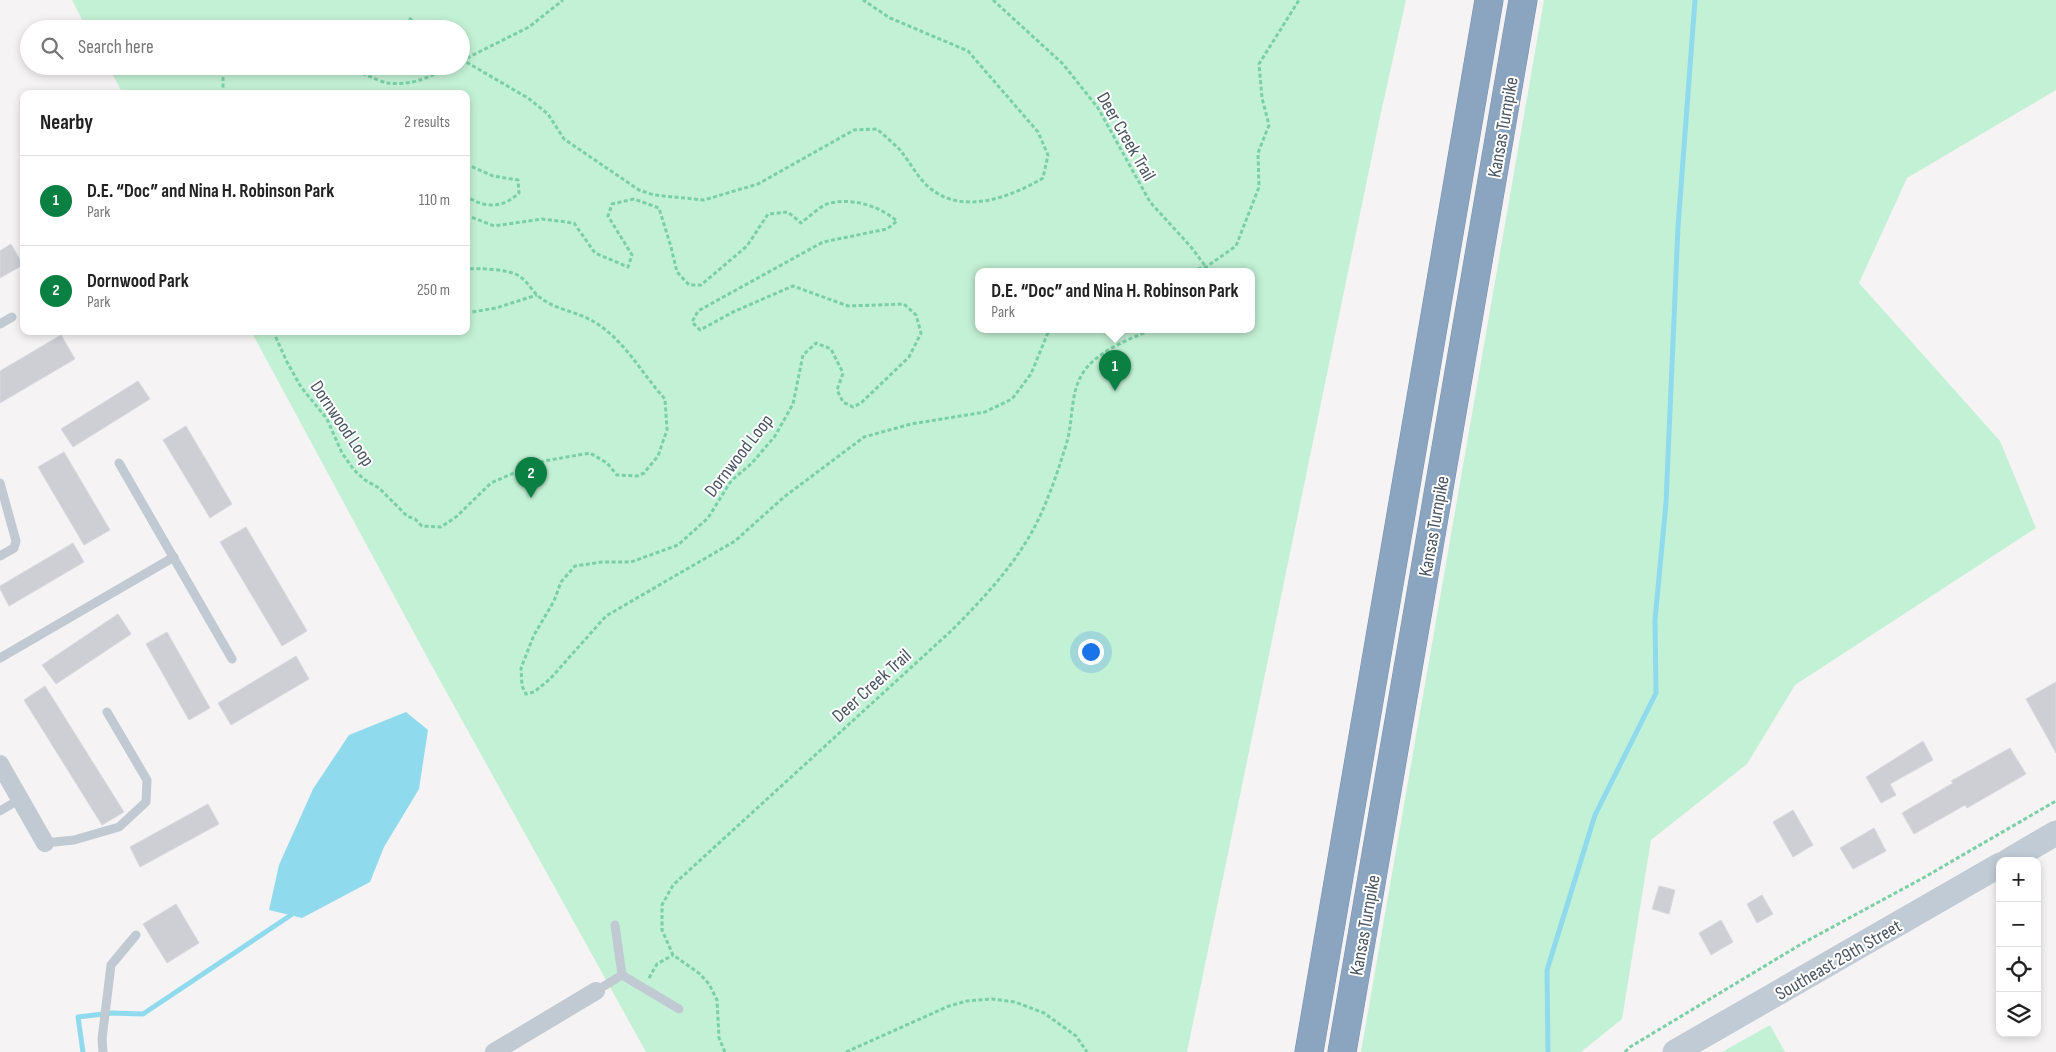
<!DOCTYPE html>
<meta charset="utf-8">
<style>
:root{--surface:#fff;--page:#f6f6f6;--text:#222;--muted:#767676;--line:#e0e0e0;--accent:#0b8043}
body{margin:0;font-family:"Sofia Sans Condensed",sans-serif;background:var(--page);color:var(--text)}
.controls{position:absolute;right:15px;bottom:15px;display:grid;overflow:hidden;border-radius:10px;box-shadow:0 2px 8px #0003}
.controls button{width:45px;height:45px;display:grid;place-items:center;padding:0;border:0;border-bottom:1px solid var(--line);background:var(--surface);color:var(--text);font:25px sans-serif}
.you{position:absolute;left:1090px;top:651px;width:18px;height:18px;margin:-12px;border:4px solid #fff;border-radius:50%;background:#1a73e8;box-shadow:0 0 0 8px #1a73e833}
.badge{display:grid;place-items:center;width:32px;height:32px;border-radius:50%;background:var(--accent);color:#fff;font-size:16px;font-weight:700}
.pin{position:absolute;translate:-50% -41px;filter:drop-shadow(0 1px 2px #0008)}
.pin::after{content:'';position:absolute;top:26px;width:18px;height:15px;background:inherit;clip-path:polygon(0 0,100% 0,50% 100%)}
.popup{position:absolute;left:975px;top:268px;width:280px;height:65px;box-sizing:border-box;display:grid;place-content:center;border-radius:10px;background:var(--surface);filter:drop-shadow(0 1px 4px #0005);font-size:16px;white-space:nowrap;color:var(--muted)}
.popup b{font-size:19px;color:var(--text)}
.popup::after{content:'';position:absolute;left:50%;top:100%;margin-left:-10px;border:10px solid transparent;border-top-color:var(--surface)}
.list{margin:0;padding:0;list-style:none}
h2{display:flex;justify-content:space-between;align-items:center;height:65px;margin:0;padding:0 20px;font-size:21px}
h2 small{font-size:16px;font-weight:400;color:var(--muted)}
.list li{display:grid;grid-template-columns:32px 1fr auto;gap:15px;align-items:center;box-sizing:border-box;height:90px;padding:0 20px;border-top:1px solid var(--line)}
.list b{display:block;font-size:19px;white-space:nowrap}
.list p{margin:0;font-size:16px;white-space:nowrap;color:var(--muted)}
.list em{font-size:16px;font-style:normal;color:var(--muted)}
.icon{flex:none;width:28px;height:28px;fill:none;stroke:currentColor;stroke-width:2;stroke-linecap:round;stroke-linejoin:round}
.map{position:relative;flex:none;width:2056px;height:1052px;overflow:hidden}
.search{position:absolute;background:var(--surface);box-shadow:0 2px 8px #0003;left:20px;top:20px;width:450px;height:55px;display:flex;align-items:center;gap:12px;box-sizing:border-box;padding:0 18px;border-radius:28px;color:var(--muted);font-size:19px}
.panel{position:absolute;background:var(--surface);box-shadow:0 2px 8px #0003;left:20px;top:90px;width:450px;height:245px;border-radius:10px}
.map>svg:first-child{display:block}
.green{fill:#c3f1d5;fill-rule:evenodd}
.water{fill:#90daee}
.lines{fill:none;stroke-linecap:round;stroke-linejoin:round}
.stream{stroke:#90daee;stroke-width:5}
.building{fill:#cdcfd5;stroke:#d7d9de}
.motorway-casing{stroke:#7690ad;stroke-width:29}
.path{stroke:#7ad0a6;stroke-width:3;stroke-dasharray:4 2.5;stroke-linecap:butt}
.service{stroke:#c1cad2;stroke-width:9}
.minor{stroke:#c1cad2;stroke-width:18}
.secondary{stroke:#c1cbd6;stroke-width:25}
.motorway{stroke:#8ba5c1;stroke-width:28}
.labels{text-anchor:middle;stroke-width:4;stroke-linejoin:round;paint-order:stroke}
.street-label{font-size:19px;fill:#4a5661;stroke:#fff}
</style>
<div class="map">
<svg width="2056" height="1052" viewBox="0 0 2056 1052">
<rect width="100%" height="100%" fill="#f5f3f3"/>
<g class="green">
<path d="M72,0H1406L1380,117L1187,1052H646L432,666L251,331H466V94H123L108,66H461V29H87ZM979,272H1251V330H979Z"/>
<polygon points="1544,0 2056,0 2056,90 1907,178 1859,283 2000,441 2036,528 1795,685 1747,764 1651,840 1622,1019 1581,1052 1361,1052"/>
<polygon points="1770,1025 1785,1052 1722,1052"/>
</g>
<polygon class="water" points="406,712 428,730 419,789 384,847 370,882 302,918 269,910 279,865 313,789 349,735"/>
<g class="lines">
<g class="stream">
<polyline points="83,1052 78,1017 112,1013 143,1014 291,915"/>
<polyline points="1548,1052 1547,970 1595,815 1656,693 1655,620 1666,503 1678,227 1695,0"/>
</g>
</g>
<g class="building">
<polygon points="11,244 23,265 0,278 0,251"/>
<polygon points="61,335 75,359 0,403 0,371"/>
<polygon points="138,381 150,399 73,447 61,429"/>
<polygon points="186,426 232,504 210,518 163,440"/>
<polygon points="64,452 110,530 84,545 38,467"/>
<polygon points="246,527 307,631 282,646 220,542"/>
<polygon points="73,543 84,562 9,606 0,589 0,586"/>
<polygon points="118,614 131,634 56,684 42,665"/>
<polygon points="167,632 210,708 189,720 146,644"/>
<polygon points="296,656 309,679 231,725 218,703"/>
<polygon points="2056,682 2056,753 2026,699"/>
<polygon points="45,686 124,812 102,825 24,700"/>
<polygon points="1923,741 1933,760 1890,784 1896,795 1881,803 1866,777"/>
<polygon points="2010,748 2026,774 1967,808 1965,805 1914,834 1902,813 1953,783 1951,781"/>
<polygon points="208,804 219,824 140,867 130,847"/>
<polygon points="1793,810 1813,845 1793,857 1773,822"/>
<polygon points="1874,828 1886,851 1853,869 1840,848"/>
<polygon points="1659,886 1675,890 1669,914 1652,909"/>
<polygon points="1762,895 1773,914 1757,923 1747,904"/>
<polygon points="176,904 199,943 167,963 143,924"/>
<polygon points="1721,920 1733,942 1711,955 1699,933"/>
</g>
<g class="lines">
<g class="motorway-casing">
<g id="motorway">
<polyline points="1309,1052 1489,0"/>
<polyline points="1342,1052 1523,0"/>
</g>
</g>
<g class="path">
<polyline points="993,0 1063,64 1098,108 1150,202 1191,247 1206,267 1207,272"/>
<polyline points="409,18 424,29"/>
<path d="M461,59L528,98L548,114L564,139L639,190L654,195L704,200L758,184L854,130L877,129C885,136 893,143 900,150C910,162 919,180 931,189C964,215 1011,197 1043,178L1048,155L1038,132L968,51L890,18L863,0"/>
<polyline points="461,61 529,27 563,0"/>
<path d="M344,66C357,70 377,81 388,83C412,86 430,77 451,66"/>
<polyline points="223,94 223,66"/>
<path d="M466,164L493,176L518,180L519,193C503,208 486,209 466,196"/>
<path d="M466,215L494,226L542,219L574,223L595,253L628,267L632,255L608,216L612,204L634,199L659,208L671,247L677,272L689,285H701L747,246L768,214L788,212L801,223C809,217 821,205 830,203C854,198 879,206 897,221L887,229L823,242L698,311L692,322L700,330L733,312L793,286L848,306L904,304L916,315L921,333L909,357L861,403L853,407L843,402L837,390L843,373L831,349L816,343L803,355L793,404L775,436L752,463L731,481L708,518L678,545L631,562H602L575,566L561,582L554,601L534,635L521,668L522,686L526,694L534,692L550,679L606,616L735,541L784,497L864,437L911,424L985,412L1012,399L1031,374L1049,330"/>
<polyline points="1185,272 1206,267 1236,246 1259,187 1258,153 1269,125 1262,98 1259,64 1299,0"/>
<polyline points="466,313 496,308 537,295"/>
<path d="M273,331L287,362L301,387L327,419L342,453L354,470L365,480L379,488L407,516L415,519L422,526L441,527L456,517L491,483L525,468L544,461L590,453L607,463L617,475L637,476L644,473L658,456L667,430L665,399C642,374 626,342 596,323C578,311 553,310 537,295C531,289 527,281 519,276C509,269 478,268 466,269"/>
<polyline points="649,978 657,964 673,955"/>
<path d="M725,1052L719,1038L717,1000L709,984L700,974L673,955L662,930V905L673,885L951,631C982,600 1012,568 1033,530C1047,504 1057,474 1066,445C1073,424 1070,398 1080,378C1092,353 1127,340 1151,330"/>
<polyline points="846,1052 949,1006 967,1001 992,999 1015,1002 1044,1013 1076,1036 1087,1052"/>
<polyline points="1625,1052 1630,1047 1803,943 1923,878 2056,801"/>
</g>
<g class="service">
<polyline points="0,324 12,317"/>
<polyline points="119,463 232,659"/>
<polyline points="0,483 16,541 14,548 0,556"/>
<polyline points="0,658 174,557"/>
<polyline points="0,811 20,799"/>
<polyline points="45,843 74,840 119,827 146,802 147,780 107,712"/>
<polyline points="615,925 622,975 679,1009"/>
<polyline points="596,991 622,975"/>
<polyline points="103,1052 102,1039 111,965 136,935"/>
</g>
<g class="minor">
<polyline points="0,764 45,843"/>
<polyline points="494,1052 596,991"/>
</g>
<g class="secondary">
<polyline points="2008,861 2056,833"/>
<polyline points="1675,1052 2000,865"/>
</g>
<use href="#motorway" class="motorway"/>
</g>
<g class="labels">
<g class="street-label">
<text transform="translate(1502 127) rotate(-80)" y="7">Kansas Turnpike</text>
<text transform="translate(1127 136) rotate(60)" y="7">Deer Creek Trail</text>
<text transform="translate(343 423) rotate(56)" y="7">Dornwood Loop</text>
<text transform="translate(738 455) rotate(-52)" y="7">Dornwood Loop</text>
<text transform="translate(1433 526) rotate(-80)" y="7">Kansas Turnpike</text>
<text transform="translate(871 685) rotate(-42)" y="7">Deer Creek Trail</text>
<text transform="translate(1364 925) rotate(-80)" y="7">Kansas Turnpike</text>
<text transform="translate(1838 959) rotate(-30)" y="7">Southeast 29th Street</text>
</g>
</g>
</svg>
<div class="controls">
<button>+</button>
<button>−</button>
<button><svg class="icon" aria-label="locate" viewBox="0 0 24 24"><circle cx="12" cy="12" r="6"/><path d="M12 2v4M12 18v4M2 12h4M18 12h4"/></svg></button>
<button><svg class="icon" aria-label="layers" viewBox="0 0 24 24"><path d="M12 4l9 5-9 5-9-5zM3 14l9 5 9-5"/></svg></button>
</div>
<div class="you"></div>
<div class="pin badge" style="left:1115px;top:391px">1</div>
<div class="popup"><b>D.E. “Doc” and Nina H. Robinson Park</b>Park</div>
<div class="pin badge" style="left:531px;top:498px">2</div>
<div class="search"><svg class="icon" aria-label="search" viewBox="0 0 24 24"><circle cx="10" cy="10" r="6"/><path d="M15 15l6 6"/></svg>Search here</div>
<section class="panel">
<h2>Nearby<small>2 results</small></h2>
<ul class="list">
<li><span class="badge">1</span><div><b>D.E. “Doc” and Nina H. Robinson Park</b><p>Park</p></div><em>110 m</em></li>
<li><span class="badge">2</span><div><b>Dornwood Park</b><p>Park</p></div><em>250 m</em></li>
</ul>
</section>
</div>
